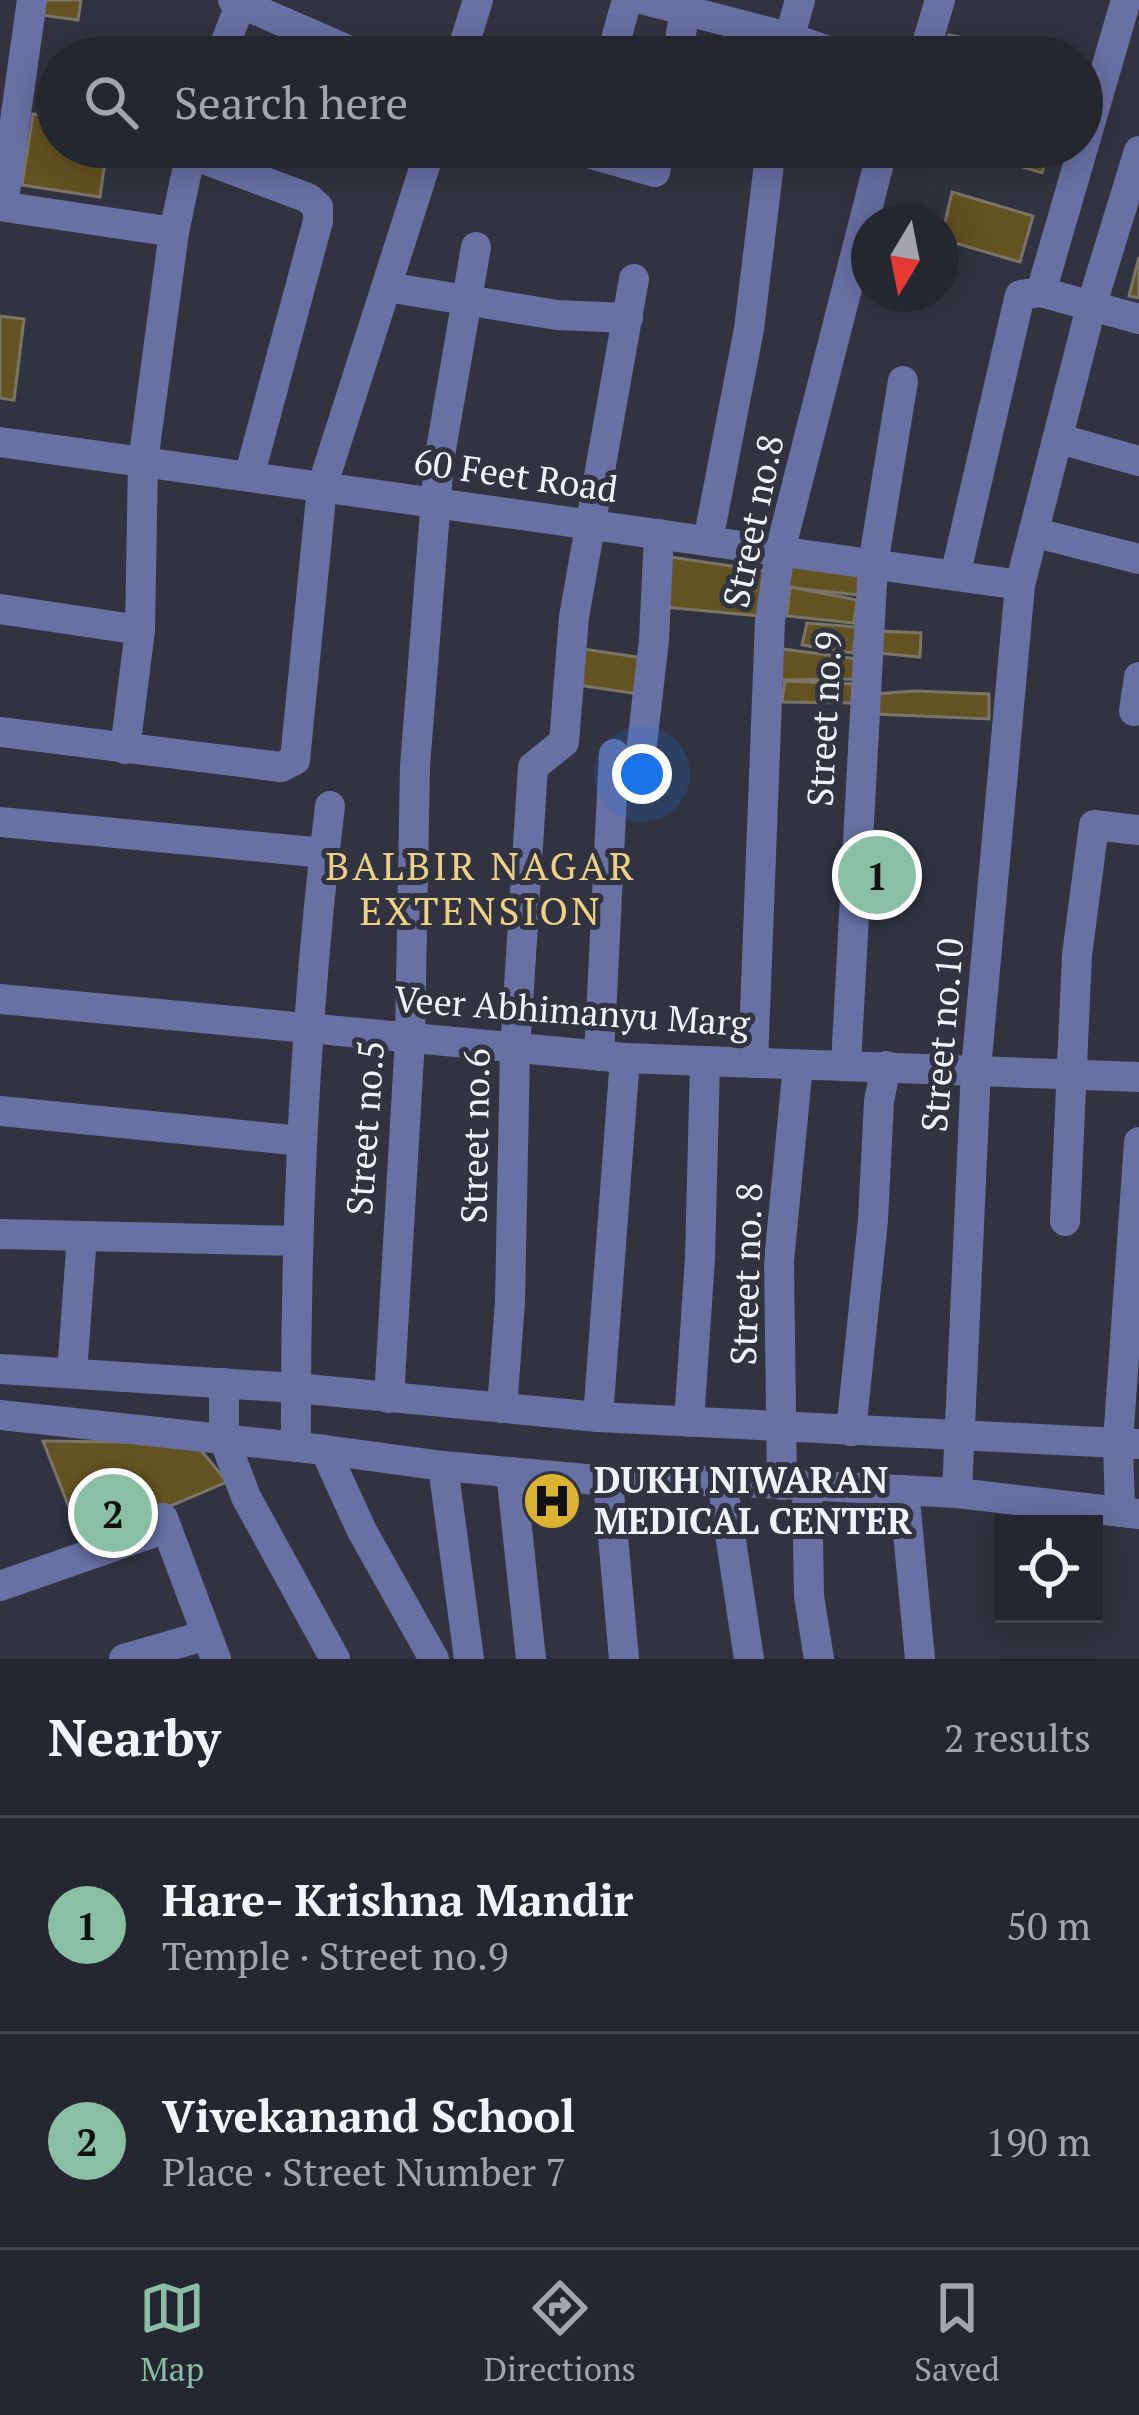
<!DOCTYPE html>
<meta charset="utf-8">
<style>
:root{--surface:#252730;--page:#31333c;--text:#f1f3f6;--muted:#a3a5ab;--line:#42444c;--accent:#8abfa5}
body{margin:0;font-family:"PT Serif",serif;background:var(--page);color:var(--text)}
.controls{position:absolute;right:36px;bottom:36px;display:grid;overflow:hidden;border-radius:0px;box-shadow:0 6px 30px #0003}
.controls button{width:108px;height:108px;display:grid;place-items:center;padding:0;border:0;border-bottom:3px solid var(--line);background:var(--surface);color:var(--text);font:60px sans-serif}
.compass{position:absolute;left:851px;top:204px;width:108px;height:108px;border-radius:50%;background:var(--surface);box-shadow:0 6px 30px #0003;rotate:190deg}
.you{position:absolute;left:642px;top:774px;width:42px;height:42px;margin:-30px;border:9px solid #fff;border-radius:50%;background:#1a73e8;box-shadow:0 0 0 18px #1a73e833}
.badge{display:grid;place-items:center;width:78px;height:78px;border-radius:50%;background:var(--accent);color:#111;font-size:39px;font-weight:700}
.pin{position:absolute;translate:-50% -50%;border:6px solid #fff;box-shadow:0 3px 12px #0006}
.list{margin:0;padding:0;list-style:none}
h2{display:flex;justify-content:space-between;align-items:center;height:156px;margin:0;padding:0 48px;font-size:51px}
h2 small{font-size:39px;font-weight:400;color:var(--muted)}
.list li{display:grid;grid-template-columns:78px 1fr auto;gap:36px;align-items:center;box-sizing:border-box;height:216px;padding:0 48px;border-top:3px solid var(--line)}
.list b{display:block;font-size:45px;white-space:nowrap}
.list p{margin:0;font-size:39px;white-space:nowrap;color:var(--muted)}
.list em{font-size:39px;font-style:normal;color:var(--muted)}
.icon{flex:none;width:66px;height:66px;fill:none;stroke:currentColor;stroke-width:2;stroke-linecap:round;stroke-linejoin:round}
.map{position:relative;flex:none;width:1139px;height:1659px;overflow:hidden}
.search{position:absolute;background:var(--surface);box-shadow:0 6px 30px #0003;left:36px;right:36px;top:36px;height:132px;display:flex;align-items:center;gap:30px;box-sizing:border-box;padding:0 42px;border-radius:66px;color:var(--muted);font-size:45px}
.sheet{height:588px;background:var(--surface)}
nav{display:flex;justify-content:space-around;align-items:center;box-sizing:border-box;height:168px;border-top:3px solid var(--line);background:var(--surface);font-size:33px;color:var(--muted)}
nav a{display:grid;justify-items:center;gap:6px}
nav .on{color:var(--accent)}
.map>svg:first-child{display:block}
.building{fill:#635222;stroke:#7a7567;stroke-width:3}
.lines{fill:none;stroke-linecap:round;stroke-linejoin:round}
.street{stroke:#6970a3;stroke-width:30}
.labels{text-anchor:middle;stroke-width:10;stroke-linejoin:round;paint-order:stroke}
.street-label{font-size:36px;fill:#f0f2fa;stroke:#313440}
.poi-label{font-size:36px;font-weight:bold;fill:#f0f2fa;stroke:#313440;text-anchor:start}
.neighbourhood-label{font-size:39px;letter-spacing:3px;fill:#edd286;stroke:#313440}
</style>
<div class="map">
<svg width="1139" height="1659" viewBox="0 0 1139 1659">
<rect width="100%" height="100%" fill="#313440"/>
<g class="building">
<polygon points="44,0 81,0 78,20 41,15"/>
<polygon points="949,35 985,42 982,57 945,57"/>
<polygon points="33,114 57,118 57,147 107,147 100,197 22,185"/>
<polygon points="979,147 1050,147 1042,173 977,153"/>
<polygon points="952,192 1033,216 1020,262 941,239"/>
<polygon points="1139,257 1139,298 1129,296"/>
<polygon points="0,316 24,319 14,400 0,398"/>
<polygon points="789,555 864,567 860,595 784,587"/>
<polygon points="670,557 765,571 761,616 663,607"/>
<polygon points="790,587 857,600 854,623 787,616"/>
<polygon points="807,623 857,627 853,653 802,645"/>
<polygon points="879,631 921,633 920,657 878,653"/>
<polygon points="576,648 644,658 639,694 571,684"/>
<polygon points="776,648 858,659 854,679 775,680"/>
<polygon points="785,681 853,684 852,703 782,702"/>
<polygon points="915,691 989,694 989,719 874,714 875,694"/>
<polygon points="43,1441 195,1443 227,1482 83,1543"/>
</g>
<g class="lines">
<g class="street">
<polyline points="233,0 350,51"/>
<polyline points="645,0 788,37 845,57"/>
<polyline points="220,57 242,0"/>
<polyline points="460,57 478,0"/>
<polyline points="611,57 627,0"/>
<polyline points="677,57 685,10"/>
<polyline points="784,57 800,0"/>
<polyline points="923,57 940,0"/>
<polyline points="567,147 655,172 661,147"/>
<polyline points="190,154 308,198 318,207 318,221 249,477"/>
<polyline points="0,206 174,232"/>
<polyline points="3,206 32,0"/>
<polyline points="387,287 557,315 628,318"/>
<polyline points="1041,292 1126,0"/>
<polyline points="1060,439 1139,461"/>
<polyline points="0,442 1020,585"/>
<polyline points="1036,533 1139,559"/>
<polyline points="708,541 749,329 771,147"/>
<polyline points="955,576 1020,295 1041,292 1139,319"/>
<polyline points="0,609 140,630"/>
<polyline points="1134,711 1139,677"/>
<polyline points="0,732 281,767 295,760 322,487 431,147"/>
<polyline points="125,749 140,630 143,462 174,232 192,147"/>
<polyline points="641,753 654,640 659,534"/>
<polyline points="0,822 324,853"/>
<polyline points="0,999 625,1058 1139,1077"/>
<polyline points="599,1056 614,754"/>
<polyline points="753,1063 770,621 780,551 883,147"/>
<polyline points="846,1064 873,564 903,381"/>
<polyline points="0,1111 302,1141"/>
<polyline points="1065,1221 1077,955 1094,825 1139,830"/>
<polyline points="0,1234 298,1241"/>
<polyline points="0,1369 296,1388 598,1417 1139,1444"/>
<polyline points="72,1373 82,1236"/>
<polyline points="224,1383 224,1439 246,1497 335,1659"/>
<polyline points="389,1398 410,1039 415,766 439,461 476,247"/>
<polyline points="502,1408 510,1302 515,1050 533,767 564,742 574,617 634,279"/>
<polyline points="0,1415 325,1450 443,1466 608,1481 722,1481 957,1493 1139,1514"/>
<polyline points="598,1417 625,1058"/>
<polyline points="689,1422 700,1258 705,1062"/>
<polyline points="851,1431 873,1220 879,1101 886,1066"/>
<path d="M296,1447C295,1233 304,1018 330,806"/>
<polyline points="325,1450 362,1531 434,1659"/>
<polyline points="443,1466 469,1659"/>
<polyline points="511,1472 531,1659"/>
<polyline points="608,1481 624,1659"/>
<polyline points="722,1481 749,1659"/>
<polyline points="782,1485 779,1261 798,1065"/>
<polyline points="807,1486 809,1596 819,1659"/>
<polyline points="904,1490 920,1659"/>
<polyline points="957,1493 976,1069 1020,585 1091,307 1139,151"/>
<polyline points="1120,1512 1118,1442 1139,1142"/>
<polyline points="163,1518 216,1659"/>
<polyline points="0,1586 166,1528"/>
<polyline points="124,1659 207,1635"/>
</g>
</g>
<defs>
<g id="hospital-disc" transform="scale(3)"><circle r="9.5" fill="#dab333" stroke="#313440"/><path d="M-5-5h3v3.5h4V-5h3V5h-3V1.5h-4V5h-3Z" fill="#111"/></g>
</defs>
<g fill-rule="evenodd">
<use href="#hospital-disc" x="552" y="1501"/>
</g>
<g class="labels">
<g class="street-label">
<text transform="translate(516 475) rotate(8)" y="13">60 Feet Road</text>
<text transform="translate(753 521) rotate(-78)" y="13">Street no.8</text>
<text transform="translate(824 719) rotate(-87)" y="13">Street no.9</text>
<text transform="translate(572 1011) rotate(4)" y="13">Veer Abhimanyu Marg</text>
<text transform="translate(942 1035) rotate(-85)" y="13">Street no.10</text>
<text transform="translate(365 1128) rotate(-86)" y="13">Street no.5</text>
<text transform="translate(475 1136) rotate(-89)" y="13">Street no.6</text>
<text transform="translate(746 1274) rotate(-88)" y="13">Street no. 8</text>
</g>
<g class="poi-label">
<text x="594" y="1493">DUKH NIWARAN<tspan x="594" dy="41">MEDICAL CENTER</tspan></text>
</g>
<g class="neighbourhood-label">
<text x="481" y="880">BALBIR NAGAR<tspan x="481" dy="45">EXTENSION</tspan></text>
</g>
</g>
</svg>
<div class="controls">
<button><svg class="icon" aria-label="locate" viewBox="0 0 24 24"><circle cx="12" cy="12" r="6"/><path d="M12 2v4M12 18v4M2 12h4M18 12h4"/></svg></button>
</div>
<svg class="compass" viewBox="-18 -18 36 36"><path d="M0-13l5 13h-10z" fill="#e53935"/><path d="M0 13l5-13h-10z" fill="#a3a5ab"/></svg>
<div class="you"></div>
<div class="pin badge" style="left:877px;top:875px">1</div>
<div class="pin badge" style="left:113px;top:1513px">2</div>
<div class="search"><svg class="icon" aria-label="search" viewBox="0 0 24 24"><circle cx="10" cy="10" r="6"/><path d="M15 15l6 6"/></svg>Search here</div>
</div>
<section class="sheet">
<h2>Nearby<small>2 results</small></h2>
<ul class="list">
<li><span class="badge">1</span><div><b>Hare- Krishna Mandir</b><p>Temple · Street no.9</p></div><em>50 m</em></li>
<li><span class="badge">2</span><div><b>Vivekanand School</b><p>Place · Street Number 7</p></div><em>190 m</em></li>
</ul>
</section>
<nav>
<a class="on"><svg class="icon" aria-label="map" viewBox="0 0 24 24"><path d="M3 6l6-2 6 2 6-2v14l-6 2-6-2-6 2zM9 4v14M15 6v14"/></svg>Map</a>
<a><svg class="icon" aria-label="directions" viewBox="0 0 24 24"><path d="M12 3l9 9-9 9-9-9zM9 14v-3h6M13 9l2 2-2 2"/></svg>Directions</a>
<a><svg class="icon" aria-label="saved" viewBox="0 0 24 24"><path d="M7 4h10v16l-5-4-5 4z"/></svg>Saved</a>
</nav>
